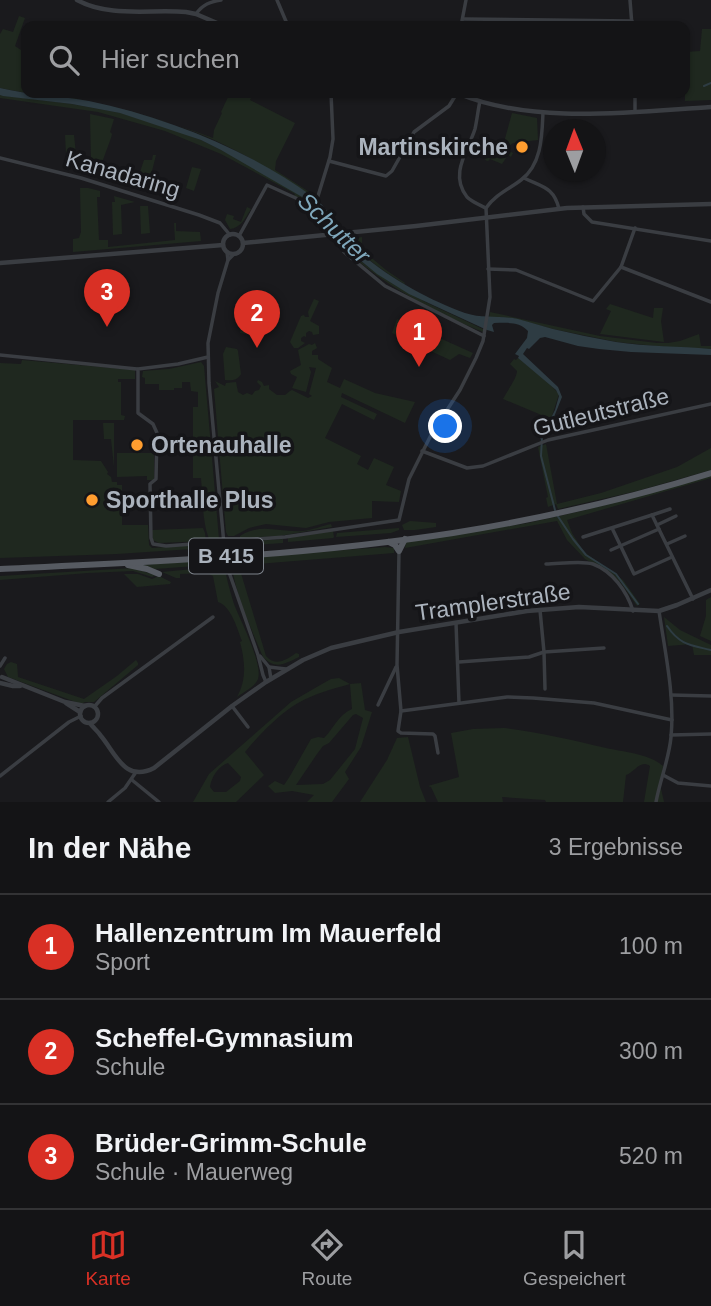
<!DOCTYPE html>
<html lang="de">
<meta charset="utf-8">
<style>
:root{--surface:#141416;--page:#1d1d1f;--text:#f1f3f6;--muted:#9d9ea1;--line:#333335;--accent:#d93025}
body{margin:0;font-family:Arial,sans-serif;background:var(--page);color:var(--text)}
.compass{position:absolute;left:543px;top:119px;width:63px;height:63px;border-radius:50%;background:var(--surface);box-shadow:0 2px 5px #0004;rotate:359deg}
.you{position:absolute;left:446px;top:427px;width:24px;height:24px;margin:-18px;border:5px solid #fff;border-radius:50%;background:#1a73e8;box-shadow:0 0 0 10px #1a73e833}
.badge{display:grid;place-items:center;width:46px;height:46px;border-radius:50%;background:var(--accent);color:#fff;font-size:23px;font-weight:700}
.pin{position:absolute;translate:-50% -58px;filter:drop-shadow(0 2px 4px #0008)}
.pin::after{content:'';position:absolute;top:37px;width:24px;height:21px;background:inherit;clip-path:polygon(0 0,100% 0,50% 100%)}
.list{margin:0;padding:0;list-style:none}
h2{display:flex;justify-content:space-between;align-items:center;height:91px;margin:0;padding:0 28px;font-size:30px}
h2 small{font-size:23px;font-weight:400;color:var(--muted)}
.list li{display:grid;grid-template-columns:46px 1fr auto;gap:21px;align-items:center;box-sizing:border-box;height:105px;padding:0 28px;border-top:2px solid var(--line)}
.list b{display:block;font-size:26px;white-space:nowrap}
.list p{margin:0;font-size:23px;white-space:nowrap;color:var(--muted)}
.list em{font-size:23px;font-style:normal;color:var(--muted)}
.icon{flex:none;width:38px;height:38px;fill:none;stroke:currentColor;stroke-width:2;stroke-linecap:round;stroke-linejoin:round}
.map{position:relative;flex:none;width:711px;height:802px;overflow:hidden}
.search{position:absolute;background:var(--surface);box-shadow:0 2px 5px #0004;left:21px;right:21px;top:21px;height:77px;display:flex;align-items:center;gap:18px;box-sizing:border-box;padding:0 24px;border-radius:14px;color:var(--muted);font-size:26px}
.sheet{height:406px;background:var(--surface)}
nav{display:flex;justify-content:space-around;align-items:center;box-sizing:border-box;height:98px;border-top:2px solid var(--line);background:var(--surface);font-size:19px;color:var(--muted)}
nav a{display:grid;justify-items:center;gap:4px}
nav .on{color:var(--accent)}
.map>svg:first-child{display:block}
.green{fill:#1f281f;fill-rule:evenodd}
.water{fill:#2e3c43}
.lines{fill:none;stroke-linecap:round;stroke-linejoin:round}
.stream{stroke:#2e3c43;stroke-width:2}
.minor{stroke:#3a3d42;stroke-width:3.5}
.tertiary{stroke:#3a3d42;stroke-width:4.5}
.primary{stroke:#565a61;stroke-width:6}
.poi-dot{fill:#ff9d2f;stroke:#151518;stroke-width:2.5}
.labels{text-anchor:middle;stroke-width:7;stroke-linejoin:round;paint-order:stroke}
.shield{fill:#151518;stroke:#7e848c;stroke-width:2}
.shield-label{font-size:21px;font-weight:bold;fill:#abb3bd}
.poi-label{font-size:23px;font-weight:bold;fill:#abb3bd;stroke:#151518;text-anchor:start}
.street-label{font-size:23px;fill:#abb3bd;stroke:#151518}
.water-label{font-size:24px;font-style:italic;fill:#7fa7bb;stroke:#151518}
</style>
<div class="map">
<svg width="711" height="802" viewBox="0 0 711 802">
<rect width="100%" height="100%" fill="#1a1a1d"/>
<g class="green">
<path d="M19,16L25,18L15,46L21,50L26,40V93H58V95C111,105 162,119 213,138L214,130L222,113L221,112L228,97L226,96L227,94L249,93L252,96L250,100L295,123L276,161L275,170L314,195L313,197C279,174 242,152 205,136C168,121 129,110 91,102C61,95 30,95 0,88V34L3,29L13,32Z"/>
<polygon points="702,29 711,29 711,100 685,101 685,52 700,51"/>
<polygon points="0,95 72,104 121,113 185,134 201,140 243,161 309,201 307,203 294,196 295,194 288,190 221,154 165,131 98,112 0,98"/>
<polygon points="512,113 537,118 538,140 513,143 509,146 503,146"/>
<polygon points="90,114 114,119 110,132 112,134 111,138 97,176 77,170 79,162 91,161"/>
<polygon points="65,135 74,135 76,154 66,154"/>
<polygon points="489,149 501,153 502,151 509,151 513,153 511,157 508,155 502,164 490,159 488,161 485,160"/>
<polygon points="153,155 156,155 147,191 135,187 144,160 152,160"/>
<polygon points="192,167 201,169 194,191 186,188"/>
<polygon points="80,188 88,188 100,191 100,197 97,197 99,240 108,240 108,247 175,240 174,223 176,223 176,231 200,232 201,241 73,252 73,239 79,238 81,232"/>
<polygon points="114,196 135,202 121,205 122,234 113,235 112,202 115,202"/>
<polygon points="140,206 148,206 150,233 141,234"/>
<path d="M247,207L251,209C246,217 241,228 230,229L225,220L227,214L234,216L233,219L241,222Z"/>
<path d="M362,237V250L386,270L405,283L404,284C384,271 362,257 348,239Z"/>
<path d="M334,240H339C378,283 432,305 483,329V332C428,310 377,281 334,240Z"/>
<polygon points="248,299 253,301 248,311 259,316 246,334 240,333 246,303 244,302 244,300"/>
<polygon points="314,299 319,301 310,321 319,326 319,334 313,335 312,332 309,331 306,333 306,337 304,336 301,338 301,341 305,343 298,348 294,348 290,342 301,316 304,315 305,317 309,317 308,312"/>
<polygon points="610,304 653,318 654,308 663,308 661,321 664,342 600,334 611,311 606,309"/>
<polygon points="490,312 600,336 657,343 668,343 680,341 699,334 701,346 711,346 711,349 665,347 617,342 553,329 512,318 489,317"/>
<polygon points="397,319 473,353 470,358 459,354 450,360 392,333"/>
<polygon points="315,343 317,348 312,351 312,355 318,355 318,359 332,368 327,382 340,388 344,379 375,393 415,402 405,423 342,393 341,397 377,414 374,420 342,404 325,438 361,456 357,464 368,470 374,458 394,467 386,485 401,491 399,502 372,501 372,518 329,522 306,528 266,524 249,528 234,536 228,536 226,532 214,389 219,387 215,381 225,386 226,383 236,382 238,392 243,395 247,393 252,395 255,391 259,390 261,386 257,382 258,380 262,382 264,386 269,385 269,389 277,395 285,395 290,391 292,390 308,398 312,396 309,394 316,368 309,367 311,372 306,392 292,388 297,377 291,374 290,371 301,365 298,350 309,344 312,345"/>
<path d="M226,347L237,349L238,351L241,374C238,380 232,381 225,380L223,354Z"/>
<path d="M518,358L546,380L559,394L551,419L503,399C507,391 517,378 517,371L510,364L514,359L516,360Z"/>
<polygon points="22,360 135,370 135,379 118,379 118,382 121,382 121,415 125,416 124,420 73,420 73,460 101,461 108,472 107,474 111,477 112,482 117,482 117,485 122,485 122,525 148,525 149,545 152,548 283,539 283,543 117,554 0,558 0,363 21,364"/>
<path d="M201,362L204,366L219,539H209C202,521 203,499 201,478H193V407H198V392L191,391L190,382H182V388H174V390H159V384H145V378L142,377L143,371L169,369Z"/>
<polygon points="103,423 114,423 114,467 111,439 104,439"/>
<polygon points="546,444 557,504 601,493 677,467 711,448 711,470 637,491 558,509 556,504 548,507 546,498 548,497 538,447"/>
<polygon points="117,453 154,453 154,478 153,480 147,480 147,476 117,477"/>
<polygon points="711,475 711,478 567,520 572,533 584,552 623,580 640,604 637,606 621,583 610,573 585,559 567,540 557,521 405,548 406,543 407,542 528,523 586,510"/>
<polygon points="410,521 436,523 436,527 415,530 404,530 402,525"/>
<path d="M331,524L332,527L279,536L240,538V536C262,522 279,533 303,531C312,530 322,526 331,524Z"/>
<polygon points="203,528 205,533 206,541 159,543 153,540 152,530"/>
<polygon points="399,528 399,530 391,533 336,537 337,533"/>
<polygon points="333,531 334,537 333,538 288,542 288,538"/>
<path d="M385,547L394,548V553L233,566L240,570L266,656C276,667 286,660 296,653L299,654V657C284,664 276,670 263,657C252,631 235,593 232,566L223,564L155,569L141,565Z"/>
<path d="M224,566C227,579 230,592 234,604C240,620 263,663 258,679C255,687 244,692 237,697C247,679 245,661 240,642L242,641C237,628 231,606 218,602L213,576L207,573L180,574V578H176L162,572Z"/>
<polygon points="133,568 156,575 152,577 133,571 88,573 0,580 0,576"/>
<polygon points="124,574 138,574 152,579 159,576 171,582 170,584 137,587"/>
<polygon points="711,597 711,641 700,636 706,616 706,600"/>
<polygon points="664,617 680,630 711,645 711,655 694,655 692,644 668,646"/>
<polygon points="136,660 138,663 138,665 94,702 85,702 81,704 8,677 4,669 7,664 11,662 17,664 18,677 84,699 117,676"/>
<path d="M339,678L350,684L361,683L365,710L372,712L361,747L345,772L349,779L332,802H307L314,795L292,791L275,793L268,786L275,781L284,785L290,776L311,739L318,737L324,738C334,728 338,715 352,709L350,684C332,689 314,694 298,703C278,715 260,734 245,752L264,775L236,802H193L209,774L291,702L322,684L331,679ZM356,714L363,718L355,749L330,780L323,784L296,785L317,754L323,746L329,743L353,715ZM228,763L241,777L240,781L226,792H214L210,787C211,778 218,766 228,763Z"/>
<path d="M504,728C538,732 572,740 606,748C624,752 650,754 663,766L661,789L664,802H644L650,766C640,759 635,772 626,775L623,802H546L545,800L502,797L503,802H438L431,787L428,786L459,777L451,733L473,729Z"/>
<polygon points="408,737 420,787 426,802 360,802 387,760 397,738"/>
</g>
<path class="water" d="M0,88C29,95 60,96 89,101C166,117 249,150 312,196C329,208 336,226 349,241C375,271 428,300 465,313C483,319 500,315 518,319C530,322 541,326 553,329C574,334 595,338 616,342C647,347 679,346 711,349V355L631,352L599,349L578,346L545,337L540,338L529,349L527,348L523,354L558,387L562,397L546,437L540,439L555,410L559,396L556,390L518,358L519,356L515,354L527,338L528,331C519,321 507,323 494,323L492,325L494,332L487,330L409,294L377,274L349,251L309,201L221,150L201,140L120,113L72,104L3,96L0,95Z"/>
<g class="lines">
<g class="stream">
<polyline points="704,86 711,83"/>
<polyline points="542,437 541,456 555,510"/>
<polyline points="557,515 573,539 586,555 616,574 638,604"/>
<path d="M667,626C680,645 690,645 711,650"/>
</g>
<g class="minor">
<polyline points="277,0 288,26"/>
<polyline points="630,0 632,26"/>
<path d="M196,14C203,4 210,2 221,0"/>
<polyline points="463,19 632,21"/>
<polyline points="461,26 466,0"/>
<polyline points="635,93 635,111"/>
<path d="M480,101C478,110 477,120 475,129C468,151 449,174 467,197C472,202 480,205 486,208"/>
<polyline points="0,158 81,178 199,215 220,223 230,235"/>
<polyline points="329,161 386,176 392,171 414,132 449,106 457,93"/>
<path d="M524,178C542,187 554,187 559,209"/>
<polyline points="583,207 584,214 592,222 711,241"/>
<polyline points="239,236 267,185 309,204 318,196 330,157 333,139 331,93"/>
<polyline points="227,252 228,260"/>
<polyline points="344,252 385,286 484,336"/>
<polyline points="234,254 228,260 218,293 208,343 209,383 225,555 230,575 258,655 263,675 266,682"/>
<polyline points="621,267 711,302"/>
<polyline points="488,269 516,270 593,301 621,267 635,228"/>
<polyline points="0,355 137,369"/>
<path d="M208,357L178,364L138,369V413L153,424L157,433L156,479L150,484L151,538L153,544L166,546L285,537L399,520L409,479L432,433L460,390L476,358L483,341L490,297L486,208C495,195 509,189 521,180C542,164 542,136 543,112"/>
<polyline points="422,451 467,468 483,466 548,440 711,404"/>
<polyline points="652,515 670,509"/>
<polyline points="657,525 676,516"/>
<polyline points="612,528 634,574 672,557"/>
<polyline points="583,537 652,515 693,599"/>
<polyline points="667,544 685,536"/>
<polyline points="611,550 659,529"/>
<polyline points="399,552 397,665 401,711 398,731 401,733 433,734 435,736 438,753"/>
<path d="M546,564C558,564 582,560 593,564C612,571 627,591 633,611"/>
<polyline points="540,610 544,652 545,689"/>
<polyline points="456,623 459,703"/>
<polyline points="260,656 269,667 271,679"/>
<polyline points="459,662 529,657 544,652 604,648"/>
<polyline points="0,666 5,658"/>
<polyline points="269,667 286,669"/>
<polyline points="671,695 711,696"/>
<polyline points="378,705 396,667"/>
<polyline points="95,706 102,698 213,617"/>
<polyline points="232,706 248,727"/>
<polyline points="401,711 507,697 533,698 594,703 672,720"/>
<polyline points="671,735 711,734"/>
<polyline points="663,775 678,783 711,786"/>
<polyline points="0,776 69,722 81,716"/>
<polyline points="132,780 159,802"/>
<polyline points="108,802 125,788 136,772"/>
<path d="M656,802C660,780 669,759 671,737C675,696 665,652 659,611"/>
</g>
<g class="tertiary">
<path d="M77,0C110,18 150,9 186,12L196,14L224,26"/>
<path d="M457,93C532,125 631,112 711,107"/>
<circle cx="233" cy="244" r="10"/>
<polyline points="243,243 416,226 567,208 711,204"/>
<polyline points="0,263 223,245"/>
<polyline points="2,677 65,702 85,706"/>
<polyline points="0,683 13,686 20,686"/>
<polyline points="66,703 80,712"/>
<circle cx="89" cy="714" r="9"/>
<path d="M90,723C93,728 98,731 101,736C116,754 125,783 154,768L232,706L266,682L303,660L331,648L399,632L527,611L579,607L659,611L677,605L711,590"/>
</g>
<g class="primary">
<polyline points="389,542 395,545 399,551 405,539"/>
<polyline points="128,565 147,569 159,574"/>
<path d="M0,569C151,562 304,556 453,533C540,519 627,499 711,473"/>
</g>
</g>
<g class="poi-dot">
<circle cx="522" cy="147" r="7"/>
<circle cx="137" cy="445" r="7"/>
<circle cx="92" cy="500" r="7"/>
</g>
<g class="labels">
<rect class="shield" x="189" y="538.5" width="74" height="35" rx="5"/>
<g class="shield-label">
<text x="226" y="563">B 415</text>
</g>
<g class="poi-label">
<text x="508" y="155" text-anchor="end">Martinskirche</text>
<text x="151" y="453">Ortenauhalle</text>
<text x="106" y="508">Sporthalle Plus</text>
</g>
<g class="street-label">
<text transform="translate(123 174) rotate(16)" y="8">Kanadaring</text>
<text transform="translate(601 412) rotate(-14)" y="8">Gutleutstraße</text>
<text transform="translate(493 602) rotate(-8)" y="8">Tramplerstraße</text>
</g>
<g class="water-label">
<text transform="translate(334 228) rotate(44)" y="8">Schutter</text>
</g>
</g>
</svg>
<svg class="compass" viewBox="-18 -18 36 36"><path d="M0-13l5 13h-10z" fill="#e53935"/><path d="M0 13l5-13h-10z" fill="#9d9ea1"/></svg>
<div class="you"></div>
<div class="pin badge" style="left:419px;top:367px">1</div>
<div class="pin badge" style="left:257px;top:348px">2</div>
<div class="pin badge" style="left:107px;top:327px">3</div>
<div class="search"><svg class="icon" aria-label="search" viewBox="0 0 24 24"><circle cx="10" cy="10" r="6"/><path d="M15 15l6 6"/></svg>Hier suchen</div>
</div>
<section class="sheet">
<h2>In der Nähe<small>3 Ergebnisse</small></h2>
<ul class="list">
<li><span class="badge">1</span><div><b>Hallenzentrum Im Mauerfeld</b><p>Sport</p></div><em>100 m</em></li>
<li><span class="badge">2</span><div><b>Scheffel-Gymnasium</b><p>Schule</p></div><em>300 m</em></li>
<li><span class="badge">3</span><div><b>Brüder-Grimm-Schule</b><p>Schule · Mauerweg</p></div><em>520 m</em></li>
</ul>
</section>
<nav>
<a class="on"><svg class="icon" aria-label="map" viewBox="0 0 24 24"><path d="M3 6l6-2 6 2 6-2v14l-6 2-6-2-6 2zM9 4v14M15 6v14"/></svg>Karte</a>
<a><svg class="icon" aria-label="directions" viewBox="0 0 24 24"><path d="M12 3l9 9-9 9-9-9zM9 14v-3h6M13 9l2 2-2 2"/></svg>Route</a>
<a><svg class="icon" aria-label="saved" viewBox="0 0 24 24"><path d="M7 4h10v16l-5-4-5 4z"/></svg>Gespeichert</a>
</nav>
